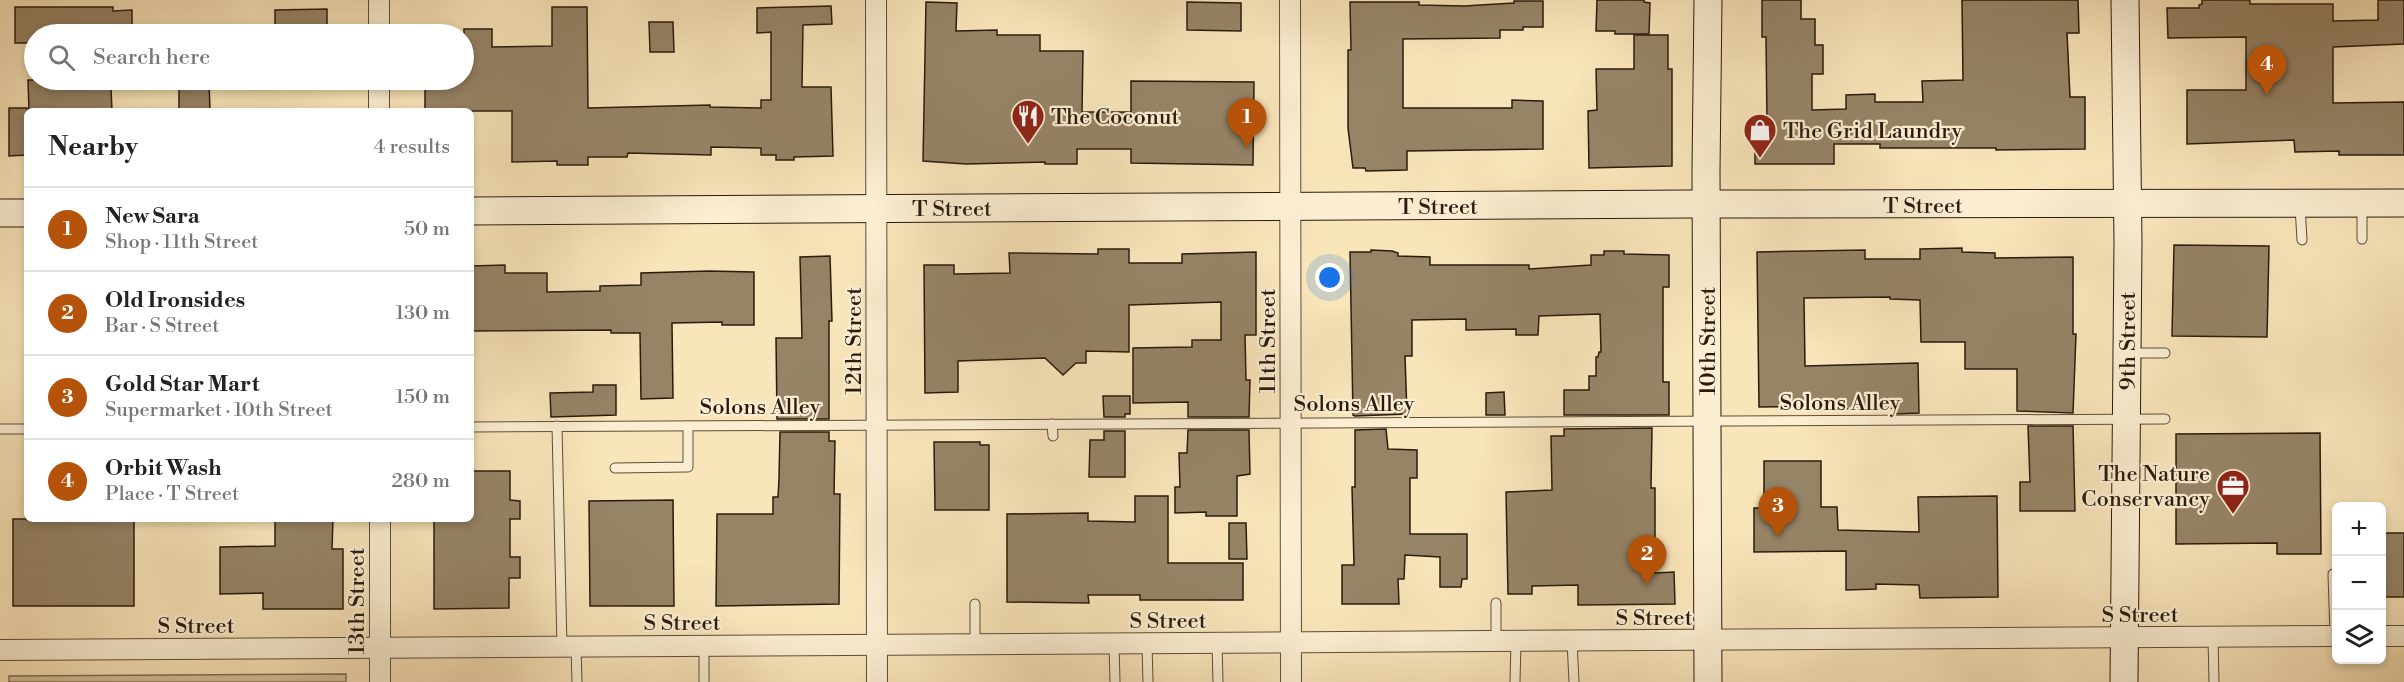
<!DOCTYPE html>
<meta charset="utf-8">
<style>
:root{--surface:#fff;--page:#f6f6f6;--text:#222;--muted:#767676;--line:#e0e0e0;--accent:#b45309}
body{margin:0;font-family:"Libre Bodoni",serif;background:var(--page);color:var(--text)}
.controls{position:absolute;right:18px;bottom:18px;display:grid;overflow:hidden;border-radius:9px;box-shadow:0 3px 9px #0003}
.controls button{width:54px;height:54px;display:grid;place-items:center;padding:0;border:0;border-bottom:2px solid var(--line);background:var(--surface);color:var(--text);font:30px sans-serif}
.you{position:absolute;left:1330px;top:278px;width:21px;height:21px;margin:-15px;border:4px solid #fff;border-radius:50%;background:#1a73e8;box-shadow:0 0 0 9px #1a73e833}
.badge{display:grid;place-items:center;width:39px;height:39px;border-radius:50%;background:var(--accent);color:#fff;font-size:20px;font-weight:700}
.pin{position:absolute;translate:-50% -50px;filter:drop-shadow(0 2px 3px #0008)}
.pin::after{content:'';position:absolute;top:32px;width:21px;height:18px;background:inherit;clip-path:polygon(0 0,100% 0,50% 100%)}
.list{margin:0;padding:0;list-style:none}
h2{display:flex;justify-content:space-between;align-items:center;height:78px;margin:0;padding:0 24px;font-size:26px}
h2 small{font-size:20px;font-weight:400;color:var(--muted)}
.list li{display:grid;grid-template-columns:39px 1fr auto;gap:18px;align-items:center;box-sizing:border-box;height:84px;padding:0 24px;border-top:2px solid var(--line)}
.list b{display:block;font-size:22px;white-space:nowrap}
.list p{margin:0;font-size:20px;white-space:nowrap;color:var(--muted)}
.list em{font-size:20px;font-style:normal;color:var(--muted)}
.icon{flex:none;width:33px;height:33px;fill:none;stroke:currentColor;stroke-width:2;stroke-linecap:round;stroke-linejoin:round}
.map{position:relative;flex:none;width:2404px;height:682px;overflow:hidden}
.search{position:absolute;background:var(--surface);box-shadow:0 3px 9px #0003;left:24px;top:24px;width:450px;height:66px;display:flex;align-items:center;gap:15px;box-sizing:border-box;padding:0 21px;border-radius:33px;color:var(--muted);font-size:22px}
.panel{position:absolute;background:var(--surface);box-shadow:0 3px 9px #0003;left:24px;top:108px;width:450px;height:414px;border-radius:9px}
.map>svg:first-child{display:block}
.green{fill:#d6c39d;stroke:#806f55;stroke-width:1.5}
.building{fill:#968467;stroke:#2a1b0d;stroke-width:1.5}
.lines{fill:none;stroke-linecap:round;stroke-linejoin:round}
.lane-casing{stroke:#5e4e38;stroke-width:11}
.street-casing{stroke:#5e4e38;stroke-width:22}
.secondary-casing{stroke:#2a1b0d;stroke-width:29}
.lane{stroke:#fbeed2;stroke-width:9}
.street{stroke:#fbeed2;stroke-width:20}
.secondary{stroke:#fbeed2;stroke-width:27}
.labels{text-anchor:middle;stroke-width:4.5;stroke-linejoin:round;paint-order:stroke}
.poi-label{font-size:22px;fill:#2a1b0d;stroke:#fbeed2;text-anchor:start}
.street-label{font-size:22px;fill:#2a1b0d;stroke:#fbeed2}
</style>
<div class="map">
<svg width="2404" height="682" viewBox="0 0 2404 682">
<rect width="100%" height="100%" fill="#f9e5ba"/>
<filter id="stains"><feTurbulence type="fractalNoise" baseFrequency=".00333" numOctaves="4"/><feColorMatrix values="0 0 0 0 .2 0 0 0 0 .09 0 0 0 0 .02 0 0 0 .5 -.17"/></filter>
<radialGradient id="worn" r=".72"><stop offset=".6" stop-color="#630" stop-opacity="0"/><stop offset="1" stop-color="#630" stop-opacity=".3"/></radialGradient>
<polygon class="green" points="346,674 346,682 9,682 9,676"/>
<g class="building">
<polygon points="1597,0 1644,0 1644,2 1650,3 1649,34 1615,34 1615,31 1596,31"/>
<polygon points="1762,0 1801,0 1801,19 1815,19 1815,45 1823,45 1823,74 1812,74 1812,110 1846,109 1846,95 1875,94 1875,102 1923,102 1922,81 1963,80 1962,0 2078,0 2079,33 2067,33 2070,97 2085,97 2085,149 1996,150 1996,148 1880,148 1880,144 1834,144 1834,164 1755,164 1755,122 1767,122 1766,37 1762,37"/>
<polygon points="2202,0 2250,0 2250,4 2333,4 2333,21 2378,20 2378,0 2404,0 2404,44 2333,47 2333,103 2404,102 2404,155 2339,155 2339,151 2295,152 2294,140 2187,144 2187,90 2246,90 2246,37 2168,38 2167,8 2199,8 2199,5 2202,4"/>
<polygon points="1514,1 1543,1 1543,27 1523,27 1523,30 1500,30 1500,38 1403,39 1403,108 1512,108 1512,100 1543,101 1543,149 1407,151 1407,170 1366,171 1365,168 1353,168 1348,128 1348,50 1351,50 1350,2 1419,2 1419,5 1464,6 1514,3"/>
<polygon points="926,2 957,3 956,31 997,30 997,35 1040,35 1040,51 1083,51 1082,112 1131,112 1131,81 1254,82 1253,165 1131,163 1131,149 1077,149 1077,164 1045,164 1045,162 966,164 923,161"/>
<polygon points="1187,2 1241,3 1241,31 1187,30"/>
<polygon points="831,6 832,24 803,25 802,87 831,87 833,156 794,157 794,160 776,160 776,155 761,155 761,148 711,147 711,155 628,153 627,157 588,157 588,165 557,165 557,161 512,162 512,111 425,111 425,80 464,80 464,29 492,29 492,47 552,46 552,7 587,7 588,108 710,105 710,107 761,108 761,100 771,100 771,32 757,33 757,8"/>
<polygon points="15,7 113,7 113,11 132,10 132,34 34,34 34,43 15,43"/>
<polygon points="327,9 327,34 275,34 275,10"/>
<polygon points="649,22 673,22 674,52 650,52"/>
<polygon points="1634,35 1668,35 1668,69 1672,69 1672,166 1589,168 1588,111 1597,110 1596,69 1634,69"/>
<polygon points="28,80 63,80 63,89 111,88 112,111 29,111"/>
<polygon points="179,80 209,80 210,111 179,111"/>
<polygon points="9,108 27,108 27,155 9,156"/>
<polygon points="2174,245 2269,246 2267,337 2172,336"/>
<polygon points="1962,248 1962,252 1995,253 1995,258 2073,257 2073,334 2076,334 2073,413 2017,411 2017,369 1965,369 1965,342 1921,342 1920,300 1890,299 1890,297 1804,298 1805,366 1918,363 1919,413 1894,414 1894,408 1828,409 1828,406 1759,407 1757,252 1865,250 1865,259 1920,259 1920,249"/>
<polygon points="1098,249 1129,249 1129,263 1182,263 1182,254 1256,252 1256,335 1245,335 1246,380 1250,380 1249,417 1188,417 1188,402 1133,403 1133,348 1192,347 1192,340 1221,340 1221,302 1129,305 1129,352 1086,351 1086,363 1076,363 1063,375 1045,358 958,361 958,392 925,393 924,265 954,265 954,274 1010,273 1009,253 1098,254"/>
<polygon points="1371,250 1392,251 1398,253 1398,256 1430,257 1430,265 1529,265 1529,269 1591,265 1591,255 1604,255 1604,251 1624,251 1624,254 1669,255 1669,287 1663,287 1663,382 1669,382 1669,415 1564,415 1564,390 1589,390 1589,376 1596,376 1596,357 1598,357 1599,352 1601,352 1600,314 1539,316 1538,335 1516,335 1516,329 1466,330 1466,319 1412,320 1412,356 1405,356 1407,414 1355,416 1353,415 1350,252 1371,252"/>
<polygon points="830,256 832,321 829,321 829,419 777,419 776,338 802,338 800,257"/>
<polygon points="505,265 505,273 547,273 547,292 600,291 600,286 641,285 641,273 709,271 754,272 754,325 722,325 722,322 672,323 673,398 641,399 640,333 611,333 611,330 471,331 471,266"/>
<polygon points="593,385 616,385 616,415 551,417 550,393 593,392"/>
<polygon points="1504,392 1505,415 1486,415 1486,393"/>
<polygon points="1103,396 1130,396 1130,414 1125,414 1125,417 1104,417"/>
<polygon points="2028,426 2073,426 2075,511 2020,511 2020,482 2030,482"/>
<polygon points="1652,428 1651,488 1655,488 1655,573 1674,572 1675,604 1578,605 1578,585 1532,586 1532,594 1508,594 1506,492 1552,490 1551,436 1564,436 1564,429"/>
<polygon points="1386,429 1388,449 1417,450 1417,478 1410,478 1410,534 1467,534 1467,579 1462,579 1461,587 1440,587 1440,557 1405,555 1404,579 1398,579 1399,604 1342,604 1342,565 1354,565 1352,487 1355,487 1355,430"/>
<polygon points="1188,430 1249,430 1250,474 1237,476 1237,516 1206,516 1206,512 1175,513 1175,487 1180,487 1179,453 1187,453"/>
<polygon points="1104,431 1125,431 1125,477 1089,477 1090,440 1104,440"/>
<polygon points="780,432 829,432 829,441 835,441 834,494 840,494 839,604 716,606 717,514 773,514 773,497 778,497 779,479"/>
<polygon points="2320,433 2321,554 2277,554 2277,543 2176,544 2176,434"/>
<polygon points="934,442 980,442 980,445 989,445 989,510 935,510"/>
<polygon points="1764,461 1821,461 1821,507 1837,507 1838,530 1919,532 1918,497 1997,496 1998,597 1920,598 1919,585 1876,584 1876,589 1846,590 1846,551 1754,552 1754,508 1764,508"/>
<polygon points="471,471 510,471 510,500 520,501 520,519 510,519 510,557 520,557 520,578 509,578 509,608 434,609 434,519 471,519"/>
<polygon points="1135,496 1168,496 1168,563 1243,563 1243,600 1140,600 1140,595 1088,595 1089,603 1007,602 1007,514 1088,513 1088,521 1135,522"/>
<polygon points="673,500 674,606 590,606 589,501"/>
<rect x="13" y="519" width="121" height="87"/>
<polygon points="275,519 333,519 332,549 343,549 343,609 263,609 263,593 220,594 220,547 275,546"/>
<polygon points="1229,523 1246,523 1247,559 1229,559"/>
<rect x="2382" y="533" width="22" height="64"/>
</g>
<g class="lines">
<g class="lane-casing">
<g id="lane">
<polyline points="2362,205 2362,239"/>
<polyline points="2300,206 2302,240"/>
<polyline points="2129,353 2165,353"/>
<polyline points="1052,424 1053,436"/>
<polyline points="557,426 562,647"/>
<polyline points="471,427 2165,419"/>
<polyline points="0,429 27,429"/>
<polyline points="615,468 688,467 688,426"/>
<polyline points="2333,574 2335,636"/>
<polyline points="1496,603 1496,642"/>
<polyline points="975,604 975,645"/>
<polyline points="2213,638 2214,682"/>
<polyline points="1572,641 1574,682"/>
<polyline points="1217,643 1218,682"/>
<polyline points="1114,644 1115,682"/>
<polyline points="1147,644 1148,682"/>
<polyline points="576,647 577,682"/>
<polyline points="704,682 704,646"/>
<polyline points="1515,682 1516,642"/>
</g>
</g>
<g class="street-casing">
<g id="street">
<polyline points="379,0 379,34"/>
<polyline points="876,0 877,682"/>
<polyline points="1290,0 1291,682"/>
<polyline points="379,80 379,111"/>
<polyline points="380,519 380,682"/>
<polyline points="2382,636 2404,636"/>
<polyline points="0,650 2336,636"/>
</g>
</g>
<g class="secondary-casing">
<g id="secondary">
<polyline points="1708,0 1706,171 1708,682"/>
<polyline points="471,211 1691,204 2404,203"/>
<polyline points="0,213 27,213"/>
<polyline points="2124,682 2128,242 2125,0"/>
</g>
</g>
<use href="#lane" class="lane"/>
<use href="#street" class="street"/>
<use href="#secondary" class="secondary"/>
</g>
<defs>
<g id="restaurant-pin" transform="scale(1.725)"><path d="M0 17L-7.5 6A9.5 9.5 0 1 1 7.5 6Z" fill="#8f2418" stroke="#fbeed2"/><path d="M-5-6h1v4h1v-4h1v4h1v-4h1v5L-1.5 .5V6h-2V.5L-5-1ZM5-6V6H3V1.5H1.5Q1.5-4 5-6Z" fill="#fff"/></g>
<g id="shop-pin" transform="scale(1.725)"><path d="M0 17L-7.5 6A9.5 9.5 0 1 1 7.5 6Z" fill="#8f2418" stroke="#fbeed2"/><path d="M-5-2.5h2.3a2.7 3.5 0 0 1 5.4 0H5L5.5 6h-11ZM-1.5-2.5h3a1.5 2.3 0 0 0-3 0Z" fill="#fff"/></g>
<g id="office-pin" transform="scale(1.725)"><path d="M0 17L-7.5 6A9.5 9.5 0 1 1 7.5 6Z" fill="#8f2418" stroke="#fbeed2"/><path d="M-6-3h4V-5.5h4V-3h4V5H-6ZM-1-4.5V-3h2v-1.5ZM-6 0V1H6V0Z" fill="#fff"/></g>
</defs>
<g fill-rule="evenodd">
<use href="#restaurant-pin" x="1028" y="116"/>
<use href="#shop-pin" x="1760" y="130"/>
<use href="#office-pin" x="2233" y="486"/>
</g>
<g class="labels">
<g class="poi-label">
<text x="1051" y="124">The Coconut</text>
<text x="1783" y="138">The Grid Laundry</text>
<text x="2210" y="481" text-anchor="end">The Nature<tspan x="2210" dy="25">Conservancy</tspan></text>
</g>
<g class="street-label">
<text x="1923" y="213">T Street</text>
<text x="1438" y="214">T Street</text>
<text x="952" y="216">T Street</text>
<text transform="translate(853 341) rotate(-90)" y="8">12th Street</text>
<text transform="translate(1267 341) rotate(-90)" y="8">11th Street</text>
<text transform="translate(1707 341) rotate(-90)" y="8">10th Street</text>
<text transform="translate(2127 341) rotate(-90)" y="8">9th Street</text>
<text x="1840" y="410">Solons Alley</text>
<text x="1354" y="411">Solons Alley</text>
<text x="760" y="414">Solons Alley</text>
<text transform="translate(356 601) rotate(-90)" y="8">13th Street</text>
<text x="2140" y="622">S Street</text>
<text x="1654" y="625">S Street</text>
<text x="1168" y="628">S Street</text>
<text x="682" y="630">S Street</text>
<text x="196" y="633">S Street</text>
</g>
</g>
<rect width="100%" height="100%" filter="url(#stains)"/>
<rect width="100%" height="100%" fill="url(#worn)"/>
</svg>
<div class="controls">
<button>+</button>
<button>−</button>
<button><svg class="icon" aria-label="layers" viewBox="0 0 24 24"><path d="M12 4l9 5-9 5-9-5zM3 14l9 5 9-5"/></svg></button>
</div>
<div class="you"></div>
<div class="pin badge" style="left:1247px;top:148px">1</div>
<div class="pin badge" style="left:1647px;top:585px">2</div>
<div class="pin badge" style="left:1778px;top:537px">3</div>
<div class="pin badge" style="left:2267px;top:95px">4</div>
<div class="search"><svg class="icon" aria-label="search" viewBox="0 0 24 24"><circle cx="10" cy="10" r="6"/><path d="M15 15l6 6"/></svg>Search here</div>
<section class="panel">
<h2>Nearby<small>4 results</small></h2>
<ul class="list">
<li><span class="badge">1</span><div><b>New Sara</b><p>Shop · 11th Street</p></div><em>50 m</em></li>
<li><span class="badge">2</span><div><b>Old Ironsides</b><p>Bar · S Street</p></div><em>130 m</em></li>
<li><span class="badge">3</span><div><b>Gold Star Mart</b><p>Supermarket · 10th Street</p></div><em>150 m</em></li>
<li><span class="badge">4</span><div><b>Orbit Wash</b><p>Place · T Street</p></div><em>280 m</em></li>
</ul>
</section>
</div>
